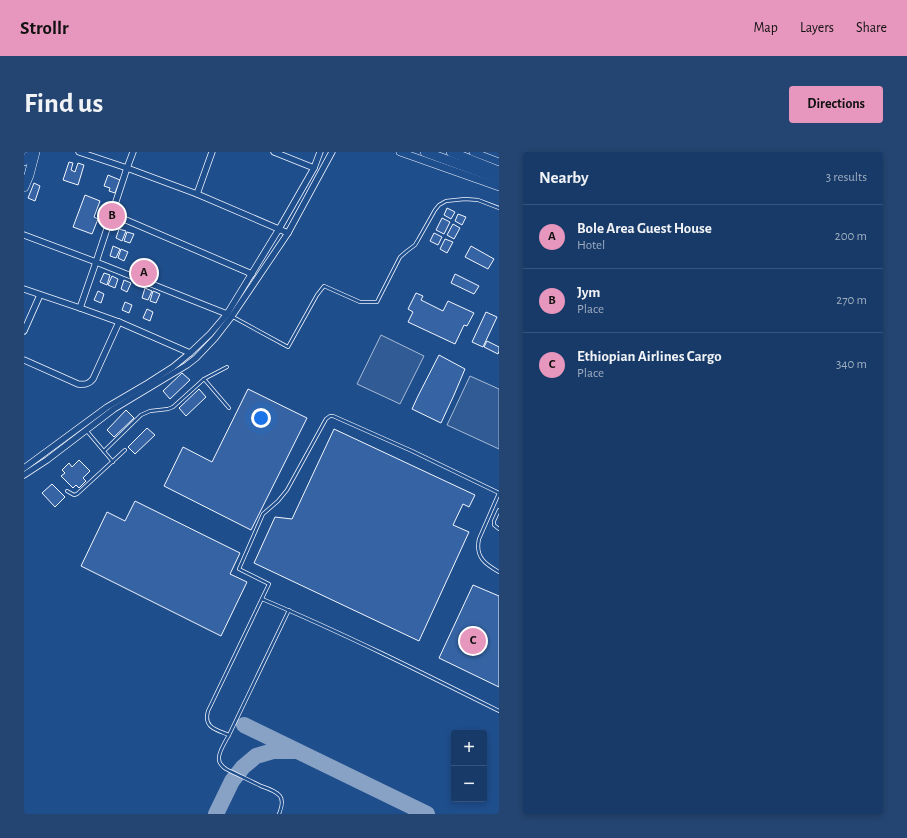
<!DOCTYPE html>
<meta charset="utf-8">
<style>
:root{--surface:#173a69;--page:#244571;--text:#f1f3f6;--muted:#9eadc0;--line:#36547d;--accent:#e797bd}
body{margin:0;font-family:"Alegreya Sans",sans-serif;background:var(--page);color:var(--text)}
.controls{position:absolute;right:12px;bottom:12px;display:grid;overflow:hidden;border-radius:4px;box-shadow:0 2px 6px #0003}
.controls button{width:36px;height:36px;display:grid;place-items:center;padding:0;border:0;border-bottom:1px solid var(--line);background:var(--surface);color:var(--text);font:20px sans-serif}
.you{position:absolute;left:237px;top:266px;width:14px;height:14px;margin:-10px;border:3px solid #fff;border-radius:50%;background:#1a73e8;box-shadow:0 0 0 6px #1a73e833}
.badge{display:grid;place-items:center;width:26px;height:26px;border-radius:50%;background:var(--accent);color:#111;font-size:13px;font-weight:700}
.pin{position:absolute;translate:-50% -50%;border:2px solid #fff;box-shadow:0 1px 4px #0006}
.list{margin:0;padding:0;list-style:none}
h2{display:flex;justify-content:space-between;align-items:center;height:52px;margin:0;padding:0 16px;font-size:17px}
h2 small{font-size:13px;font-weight:400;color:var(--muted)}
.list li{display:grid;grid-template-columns:26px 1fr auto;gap:12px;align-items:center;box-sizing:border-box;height:64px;padding:0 16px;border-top:1px solid var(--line)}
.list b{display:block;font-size:15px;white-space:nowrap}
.list p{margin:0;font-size:13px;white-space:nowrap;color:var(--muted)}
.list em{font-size:13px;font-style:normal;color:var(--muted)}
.map{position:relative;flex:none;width:475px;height:662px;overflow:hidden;border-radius:4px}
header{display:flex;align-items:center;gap:24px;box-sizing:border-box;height:56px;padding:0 20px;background:var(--accent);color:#111}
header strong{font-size:19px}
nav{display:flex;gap:22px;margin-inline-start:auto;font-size:14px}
.intro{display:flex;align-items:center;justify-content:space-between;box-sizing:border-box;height:96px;padding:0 24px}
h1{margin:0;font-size:28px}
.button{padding:10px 18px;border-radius:4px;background:var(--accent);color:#111;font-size:14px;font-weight:700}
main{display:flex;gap:24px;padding:0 24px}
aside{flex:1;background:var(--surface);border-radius:4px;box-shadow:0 2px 6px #0003}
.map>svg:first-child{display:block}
.pitch{fill:#305b95;stroke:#a8bbd7}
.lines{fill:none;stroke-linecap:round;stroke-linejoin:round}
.taxiway{stroke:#88a2c6;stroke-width:16}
.building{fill:#3563a3;stroke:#f2f6ff}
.service-casing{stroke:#f2f6ff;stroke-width:4}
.minor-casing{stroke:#f2f6ff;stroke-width:7}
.tertiary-casing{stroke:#f2f6ff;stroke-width:8}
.primary-casing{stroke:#f2f6ff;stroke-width:10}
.trunk-casing{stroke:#f2f6ff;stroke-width:10}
.service{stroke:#1f4e8c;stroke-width:2.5}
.minor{stroke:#1f4e8c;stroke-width:5.5}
.tertiary{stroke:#1f4e8c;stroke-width:7}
.primary{stroke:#1f4e8c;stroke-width:9}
.trunk{stroke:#1f4e8c;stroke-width:9}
</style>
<header>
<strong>Strollr</strong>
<nav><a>Map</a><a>Layers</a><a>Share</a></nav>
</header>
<div class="intro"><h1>Find us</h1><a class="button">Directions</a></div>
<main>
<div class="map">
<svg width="475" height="662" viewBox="0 0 475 662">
<rect width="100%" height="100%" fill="#1f4e8c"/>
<g class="pitch">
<polygon points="357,183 400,204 376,252 333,232"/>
<polygon points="446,224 475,237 475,297 423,273"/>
</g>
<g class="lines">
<g class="taxiway">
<polyline points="220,573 403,662"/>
<polyline points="192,662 208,629 219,615 232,604 249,599 270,599"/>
</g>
</g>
<g class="building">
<polygon points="45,10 49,11 47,18 51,20 54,11 60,13 54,33 39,28"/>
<polygon points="84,23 96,28 91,41 85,39 86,36 80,34"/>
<polygon points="10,31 16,34 11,49 4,46"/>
<polygon points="61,43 76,49 70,65 74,67 68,82 49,75"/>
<polygon points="423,56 431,60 427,67 420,63"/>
<polygon points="434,62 442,65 438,73 431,69"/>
<polygon points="418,66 426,70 420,82 412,78"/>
<polygon points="429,72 436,76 430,87 423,83"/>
<polygon points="95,77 102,79 98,89 92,86"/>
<polygon points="103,80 110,82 106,91 100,89"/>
<polygon points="410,81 418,85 414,93 406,89"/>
<polygon points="421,87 429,90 423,101 416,97"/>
<polygon points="89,94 96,97 92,106 86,104"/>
<polygon points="447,94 470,107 464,117 441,105"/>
<polygon points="97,97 104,100 100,109 94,106"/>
<polygon points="80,121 86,123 83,133 76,130"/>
<polygon points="431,122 455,134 450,142 427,131"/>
<polygon points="88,124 94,127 91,136 84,133"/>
<polygon points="100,128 107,131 103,140 97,137"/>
<polygon points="121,136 128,139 124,148 118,146"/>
<polygon points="74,139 80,142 77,151 70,148"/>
<polygon points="129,139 136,142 132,151 126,149"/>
<polygon points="392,141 399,144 397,148 419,159 424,149 450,161 443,174 440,173 431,192 384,170 389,160 384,157"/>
<polygon points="101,150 108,153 105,161 98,158"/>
<polygon points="123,157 129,160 126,169 119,166"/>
<polygon points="462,160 473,165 459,195 448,190"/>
<polygon points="463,189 475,195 475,199 474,202 460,195"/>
<polygon points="415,203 441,217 430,243 417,271 388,257 394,244"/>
<polygon points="158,221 166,228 146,247 139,239"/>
<polygon points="175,237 182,245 162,264 155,256"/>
<polygon points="224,237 283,266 227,378 140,334 159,295 188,310"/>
<polygon points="102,258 110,266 90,285 83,278"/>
<polygon points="123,276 131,283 111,302 104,295"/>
<polygon points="310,277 451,343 445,355 439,352 429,373 445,380 395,489 230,411 251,365 268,367"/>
<polygon points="55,308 66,319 59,326 62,329 55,336 52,333 49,336 37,324 41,321 38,318 45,311 48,315"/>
<polygon points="28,332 41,345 31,355 18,341"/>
<polygon points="111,349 216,401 206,422 223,430 197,484 57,414 83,360 101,369"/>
<polygon points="449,433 475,444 475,535 415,506"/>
</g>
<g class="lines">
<g class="service-casing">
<g id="service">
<polyline points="209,165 264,195 293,143 300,134 336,150 353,150 376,105 383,99 391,93 394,88 411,58 415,53 422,49 441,47 454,48 475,56"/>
<polyline points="180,227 205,256"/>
<polyline points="62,278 89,310"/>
<polyline points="80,299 117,263 126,259 144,257 149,255 180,227 203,215"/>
<polyline points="43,339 50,343 53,342 101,298"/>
<polyline points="475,358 470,369 470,373 475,377"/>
<path d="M238,447C319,481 397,520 475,559"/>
<polyline points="205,583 265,458"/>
<path d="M255,662C257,657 260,649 256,644C252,639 243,636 237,634C225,628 214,623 202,617C199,615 195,611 195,607C194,602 202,588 205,583C193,578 179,576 184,559L245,432L215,417L239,362L254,349L263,338L302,267L306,264H309L388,299L475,341L455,387C451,405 461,412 475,420"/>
</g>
</g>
<g class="minor-casing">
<g id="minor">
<polyline points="55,0 103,16 173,42 264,81"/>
<polyline points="109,0 103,16 72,110 56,156 95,170 166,201"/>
<polyline points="250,0 290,16"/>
<polyline points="173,42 188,0"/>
<polyline points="88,62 228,122"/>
<polyline points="0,83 72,110 203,162"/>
<polyline points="0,137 56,156"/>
<polyline points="0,179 16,143"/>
<path d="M0,208L54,232C61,233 65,232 69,227L95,170"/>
<polyline points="0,316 83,255 124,231 149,215 166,201 186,182 203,162 255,77 290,16 296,0"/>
<polyline points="0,323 23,308 90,257 163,213 172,206 191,186 208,164 264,81 308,0"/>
</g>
</g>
<g class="tertiary-casing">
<g id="tertiary">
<polyline points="376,0 475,35"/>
<polyline points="449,0 475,10"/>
</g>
</g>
<g class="primary-casing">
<g id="primary">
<polyline points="0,9 3,0"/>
<polyline points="0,35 5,23 11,0"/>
</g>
</g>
<g class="trunk-casing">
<g id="trunk">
<polyline points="401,0 475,27"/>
<polyline points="427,0 475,19"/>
</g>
</g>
<use href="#service" class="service"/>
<use href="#minor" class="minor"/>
<use href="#tertiary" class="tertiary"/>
<use href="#primary" class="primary"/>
<use href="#trunk" class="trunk"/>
</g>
</svg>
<div class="controls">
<button>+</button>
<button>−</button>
</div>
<div class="you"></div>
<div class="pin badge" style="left:120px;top:121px">A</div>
<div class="pin badge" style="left:88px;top:64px">B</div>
<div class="pin badge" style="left:449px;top:489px">C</div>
</div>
<aside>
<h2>Nearby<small>3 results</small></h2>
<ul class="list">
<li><span class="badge">A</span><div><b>Bole Area Guest House</b><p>Hotel</p></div><em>200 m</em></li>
<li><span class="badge">B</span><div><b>Jym</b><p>Place</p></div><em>270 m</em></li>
<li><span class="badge">C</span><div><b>Ethiopian Airlines Cargo</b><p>Place</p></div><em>340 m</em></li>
</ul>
</aside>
</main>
